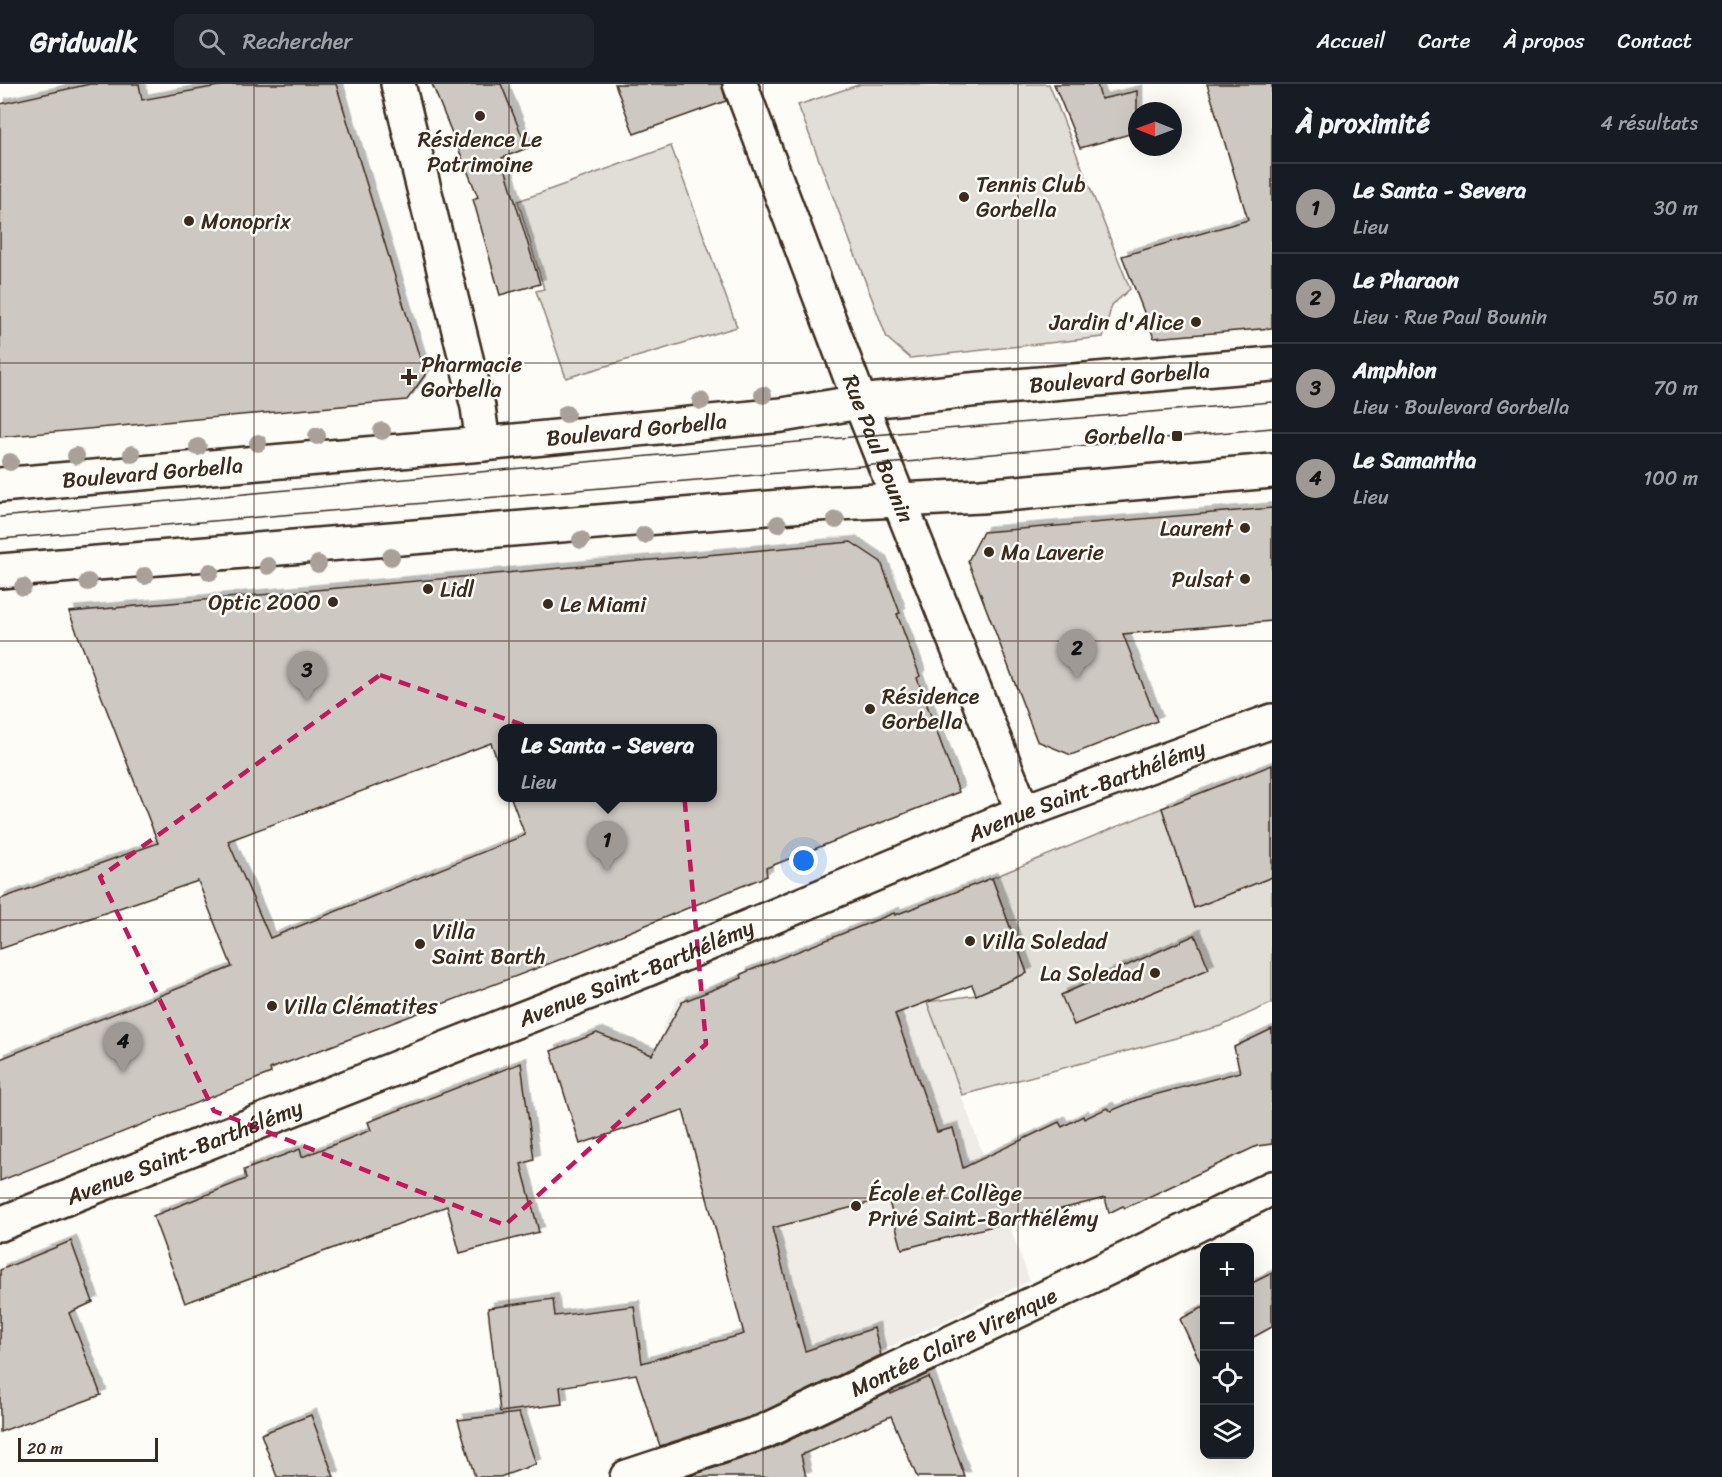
<!DOCTYPE html>
<html lang="fr">
<meta charset="utf-8">
<style>
:root{--surface:#171b24;--page:#20242c;--text:#f1f3f6;--muted:#9ea1a6;--line:#363941;--accent:#9f9995}
body{margin:0;font-family:Sriracha,sans-serif;background:var(--page);color:var(--text)}
.controls{position:absolute;right:18px;bottom:18px;display:grid;overflow:hidden;border-radius:12px;box-shadow:0 6px 24px #0002}
.controls button{width:54px;height:54px;display:grid;place-items:center;padding:0;border:0;border-bottom:2px solid var(--line);background:var(--surface);color:var(--text);font:30px sans-serif}
.compass{position:absolute;left:1128px;top:18px;width:54px;height:54px;border-radius:50%;background:var(--surface);box-shadow:0 6px 24px #0002;rotate:271deg}
.scale{position:absolute;left:18px;bottom:15px;width:140px;box-sizing:border-box;padding-left:6px;border:3px solid #3b2a1e;border-top:0;font-size:16px;line-height:21px;white-space:nowrap;color:#3b2a1e;-webkit-text-stroke:4px #fdfcf7;paint-order:stroke}
.you{position:absolute;left:804px;top:777px;width:21px;height:21px;margin:-15px;border:4px solid #fff;border-radius:50%;background:#1a73e8;box-shadow:0 0 0 9px #1a73e833}
.badge{display:grid;place-items:center;width:39px;height:39px;border-radius:50%;background:var(--accent);color:#111;font-size:20px;font-weight:700}
.pin{position:absolute;translate:-50% -50px;filter:drop-shadow(0 2px 3px #0008)}
.pin::after{content:'';position:absolute;top:32px;width:21px;height:18px;background:inherit;clip-path:polygon(0 0,100% 0,50% 100%)}
.popup{position:absolute;left:498px;top:640px;width:219px;height:78px;box-sizing:border-box;display:grid;place-content:center;border-radius:12px;background:var(--surface);filter:drop-shadow(0 2px 4px #0005);font-size:20px;white-space:nowrap;color:var(--muted)}
.popup b{font-size:22px;color:var(--text)}
.popup::after{content:'';position:absolute;left:50%;top:100%;margin-left:-12px;border:12px solid transparent;border-top-color:var(--surface)}
.list{margin:0;padding:0;list-style:none}
h2{display:flex;justify-content:space-between;align-items:center;height:78px;margin:0;padding:0 24px;font-size:26px}
h2 small{font-size:20px;font-weight:400;color:var(--muted)}
.list li{display:grid;grid-template-columns:39px 1fr auto;gap:18px;align-items:center;box-sizing:border-box;height:90px;padding:0 24px;border-top:2px solid var(--line)}
.list b{display:block;font-size:22px;white-space:nowrap}
.list p{margin:0;font-size:20px;white-space:nowrap;color:var(--muted)}
.list em{font-size:20px;font-style:normal;color:var(--muted)}
.icon{flex:none;width:33px;height:33px;fill:none;stroke:currentColor;stroke-width:2;stroke-linecap:round;stroke-linejoin:round}
.map{position:relative;flex:none;width:1272px;height:1393px;overflow:hidden}
header{display:flex;align-items:center;gap:36px;box-sizing:border-box;height:84px;padding:0 30px;background:var(--surface);border-bottom:2px solid var(--line)}
header strong{font-size:28px}
nav{display:flex;gap:33px;margin-inline-start:auto;font-size:21px}
.search{width:420px;height:54px;background:var(--page);display:flex;align-items:center;gap:15px;box-sizing:border-box;padding:0 21px;border-radius:12px;color:var(--muted);font-size:22px}
main{display:flex}
aside{flex:1;background:var(--surface)}
.map>svg:first-child{display:block}
.built{fill:#efece7}
.green{fill:#e1ded7;stroke:#8e847a;stroke-width:1.5}
.building{fill:#cdc8c2;stroke:#3b2a1e;stroke-width:1.5;fill-rule:evenodd;filter:url(#shadow)}
.lines{fill:none;stroke-linecap:round;stroke-linejoin:round}
.street-casing{stroke:#3b2a1e;stroke-width:38}
.primary-casing{stroke:#3b2a1e;stroke-width:38}
.street{stroke:#fdfcf7;stroke-width:33}
.primary{stroke:#fdfcf7;stroke-width:33}
.tram{stroke:#3b2a1e;stroke-width:1.5}
.tree{fill:#a9a199}
.marked{fill:none;stroke:#c2185b;stroke-width:4.5;stroke-dasharray:12 8;stroke-linejoin:round}
.grid{fill:none;stroke:#3b2a1e;stroke-width:1.5;stroke-opacity:0.55}
.poi-dot{fill:#3b2a1e;stroke:#fdfcf7;stroke-width:2}
.labels{text-anchor:middle;stroke-width:5;stroke-linejoin:round;paint-order:stroke}
.poi-label{font-size:22px;fill:#3b2a1e;stroke:#fdfcf7;text-anchor:start}
.street-label{font-size:22px;fill:#3b2a1e;stroke:#fdfcf7}
</style>
<header>
<strong>Gridwalk</strong>
<div class="search"><svg class="icon" aria-label="search" viewBox="0 0 24 24"><circle cx="10" cy="10" r="6"/><path d="M15 15l6 6"/></svg>Rechercher</div>
<nav><a>Accueil</a><a>Carte</a><a>À propos</a><a>Contact</a></nav>
</header>
<main>
<div class="map">
<svg width="1272" height="1393" viewBox="0 0 1272 1393">
<defs>
<filter id="shadow"><feDropShadow dx="5.5" dy="-5.5" stdDeviation="0" flood-color="#0004"/></filter>
</defs>
<rect width="100%" height="100%" fill="#fdfcf7"/>
<filter id="ink" filterUnits="userSpaceOnUse"><feTurbulence type="fractalNoise" baseFrequency=".0167" numOctaves="2"/><feDisplacementMap in="SourceGraphic" scale="12" xChannelSelector="R" yChannelSelector="G"/><feConvolveMatrix kernelMatrix="1 2 1 2 8 2 1 2 1" color-interpolation-filters="sRGB"/></filter>
<g filter="url(#ink)">
<polygon class="built" points="894,831 1030,1197 764,1322 662,945 678,914"/>
<g class="green">
<polygon points="861,0 1049,0 1130,205 1112,221 1103,253 910,274 887,254 798,21"/>
<polygon points="671,62 737,243 566,294 536,207 544,205 518,117"/>
<polygon points="1162,724 1194,824 1272,793 1272,919 1221,942 962,1011 927,918 976,911 1027,889 992,794"/>
</g>
<g class="building">
<polygon points="90,0 139,0 142,16 229,0 336,0 425,291 407,316 0,353 0,20"/>
<polygon points="432,0 501,0 527,64 502,74 540,200 500,211 473,115 478,113"/>
<polygon points="615,0 722,0 726,17 634,50"/>
<polygon points="1054,0 1097,0 1101,15 1137,7 1137,48 1080,64"/>
<polygon points="1207,0 1272,0 1272,244 1154,254 1122,172 1248,136"/>
<polygon points="1272,424 1272,537 1123,550 1157,637 1071,671 1037,657 968,477 983,448"/>
<path d="M851,458L881,478L900,529L897,530L920,592L917,594L959,708L766,784L767,792L572,871L270,985L271,989L0,1097V975L232,883L198,797L0,865V815L158,759L69,528ZM502,645H712V714H511L525,751L270,854L228,757L491,659L502,689Z"/>
<polygon points="1272,681 1272,793 1194,824 1162,724"/>
<polygon points="992,794 1027,889 976,911 972,901 895,930 937,1048 953,1044 963,1084 1059,1038 1062,1043 1083,1032 1084,1035 1107,1024 1111,1027 1139,1015 1240,988 1234,963 1272,945 1272,1060 1257,1062 1125,1124 1123,1122 1109,1129 1105,1114 902,1165 888,1114 772,1144 805,1267 874,1244 881,1271 756,1331 660,1362 636,1290 560,1303 562,1320 500,1328 488,1224 553,1215 555,1232 634,1222 642,1279 744,1250 683,1026 580,1060 551,967 597,949 652,971 682,918 742,894 741,890 894,829 895,831"/>
<polygon points="1195,851 1209,885 1074,941 1061,911"/>
<polygon points="521,979 534,1076 521,1080 539,1148 460,1169 447,1122 185,1219 153,1132 246,1095 244,1086 300,1065 302,1073 371,1046 368,1038"/>
<polygon points="71,1157 93,1218 69,1229 101,1311 0,1348 0,1186"/>
<polygon points="1272,1189 1272,1243 1250,1255 1250,1200"/>
<polygon points="1204,1223 1204,1278 1201,1280 1180,1235"/>
<polygon points="929,1293 965,1393 917,1393 891,1332 801,1371 806,1393 687,1393 771,1365 890,1308 891,1310"/>
<polygon points="519,1329 536,1380 500,1393 475,1393 458,1336"/>
<polygon points="311,1331 334,1393 277,1393 261,1350"/>
</g>
<g class="lines">
<g class="street-casing">
<g id="street">
<polyline points="398,0 478,323 483,360"/>
<path id="s1" d="M740,0L860,318L1023,728"/>
<path id="s2" d="M0,1140L643,887L1023,728L1272,637"/>
<path id="s3" d="M627,1393L763,1348L1127,1175L1272,1104"/>
</g>
</g>
<g class="primary-casing">
<g id="primary">
<path id="s4" d="M0,401L483,360L782,331L860,318L970,306L1272,280"/>
<polyline points="0,487 816,420 981,412 1272,387"/>
</g>
</g>
<use href="#street" class="street"/>
<use href="#primary" class="primary"/>
<g class="tram">
<polyline points="0,433 873,351 1272,318"/>
<polyline points="0,455 885,380 1272,344"/>
</g>
</g>
<g class="tree">
<circle cx="763" cy="311" r="9"/>
<circle cx="701" cy="317" r="9"/>
<circle cx="566" cy="330" r="9"/>
<circle cx="382" cy="347" r="9"/>
<circle cx="317" cy="352" r="9"/>
<circle cx="258" cy="359" r="9"/>
<circle cx="198" cy="363" r="9"/>
<circle cx="132" cy="370" r="9"/>
<circle cx="76" cy="372" r="9"/>
<circle cx="10" cy="378" r="9"/>
<circle cx="836" cy="436" r="9"/>
<circle cx="778" cy="440" r="9"/>
<circle cx="644" cy="451" r="9"/>
<circle cx="581" cy="456" r="9"/>
<circle cx="391" cy="473" r="9"/>
<circle cx="318" cy="480" r="9"/>
<circle cx="268" cy="482" r="9"/>
<circle cx="210" cy="488" r="9"/>
<circle cx="145" cy="492" r="9"/>
<circle cx="88" cy="498" r="9"/>
<circle cx="23" cy="503" r="9"/>
</g>
</g>
<path class="marked" d="M380,591L683,697L706,960L505,1141L214,1027L100,793Z"/>
<path class="grid" d="M254,0V1393M509,0V1393M763,0V1393M1018,0V1393M0,279H1272M0,557H1272M0,836H1272M0,1114H1272"/>
<g class="poi-dot">
<circle cx="480" cy="32" r="6"/>
<circle cx="964" cy="113" r="6"/>
<circle cx="189" cy="137" r="6"/>
<circle cx="1196" cy="238" r="6"/>
<path d="M406 284h6v6h6v6h-6v6h-6v-6h-6v-6h6z"/>
<rect x="1171" y="346" width="12" height="12" rx="3"/>
<circle cx="1245" cy="444" r="6"/>
<circle cx="989" cy="468" r="6"/>
<circle cx="1245" cy="495" r="6"/>
<circle cx="428" cy="505" r="6"/>
<circle cx="333" cy="518" r="6"/>
<circle cx="548" cy="520" r="6"/>
<circle cx="870" cy="625" r="6"/>
<circle cx="970" cy="857" r="6"/>
<circle cx="420" cy="860" r="6"/>
<circle cx="1155" cy="889" r="6"/>
<circle cx="272" cy="922" r="6"/>
<circle cx="856" cy="1122" r="6"/>
</g>
<g class="labels">
<g class="poi-label">
<text x="480" y="63" text-anchor="middle">Résidence Le<tspan x="480" dy="25">Patrimoine</tspan></text>
<text x="976" y="108">Tennis Club<tspan x="976" dy="25">Gorbella</tspan></text>
<text x="201" y="145">Monoprix</text>
<text x="1184" y="246" text-anchor="end">Jardin d'Alice</text>
<text x="421" y="288">Pharmacie<tspan x="421" dy="25">Gorbella</tspan></text>
<text x="1165" y="360" text-anchor="end">Gorbella</text>
<text x="1233" y="452" text-anchor="end">Laurent</text>
<text x="1001" y="476">Ma Laverie</text>
<text x="1233" y="503" text-anchor="end">Pulsat</text>
<text x="440" y="513">Lidl</text>
<text x="321" y="526" text-anchor="end">Optic 2000</text>
<text x="560" y="528">Le Miami</text>
<text x="882" y="620">Résidence<tspan x="882" dy="25">Gorbella</tspan></text>
<text x="432" y="855">Villa<tspan x="432" dy="25">Saint Barth</tspan></text>
<text x="982" y="865">Villa Soledad</text>
<text x="1143" y="897" text-anchor="end">La Soledad</text>
<text x="284" y="930">Villa Clématites</text>
<text x="868" y="1117">École et Collège<tspan x="868" dy="25">Privé Saint-Barthélémy</tspan></text>
</g>
<g class="street-label">
<text dy="8" stroke="none"><textPath href="#s4" startOffset="1125">Boulevard Gorbella</textPath></text>
<text dy="8" stroke="none"><textPath href="#s4" startOffset="639">Boulevard Gorbella</textPath></text>
<text dy="8" stroke="none"><textPath href="#s1" startOffset="390">Rue Paul Bounin</textPath></text>
<text dy="8" stroke="none"><textPath href="#s4" startOffset="153">Boulevard Gorbella</textPath></text>
<text dy="8" stroke="none"><textPath href="#s2" startOffset="1170">Avenue Saint-Barthélémy</textPath></text>
<text dy="8" stroke="none"><textPath href="#s2" startOffset="684">Avenue Saint-Barthélémy</textPath></text>
<text dy="8" stroke="none"><textPath href="#s2" startOffset="198">Avenue Saint-Barthélémy</textPath></text>
<text dy="8" stroke="none"><textPath href="#s3" startOffset="354">Montée Claire Virenque</textPath></text>
</g>
</g>
</svg>
<div class="controls">
<button>+</button>
<button>−</button>
<button><svg class="icon" aria-label="locate" viewBox="0 0 24 24"><circle cx="12" cy="12" r="6"/><path d="M12 2v4M12 18v4M2 12h4M18 12h4"/></svg></button>
<button><svg class="icon" aria-label="layers" viewBox="0 0 24 24"><path d="M12 4l9 5-9 5-9-5zM3 14l9 5 9-5"/></svg></button>
</div>
<svg class="compass" viewBox="-18 -18 36 36"><path d="M0-13l5 13h-10z" fill="#e53935"/><path d="M0 13l5-13h-10z" fill="#9ea1a6"/></svg>
<div class="scale">20 m</div>
<div class="you"></div>
<div class="pin badge" style="left:607px;top:787px">1</div>
<div class="popup"><b>Le Santa - Severa</b>Lieu</div>
<div class="pin badge" style="left:1077px;top:595px">2</div>
<div class="pin badge" style="left:307px;top:617px">3</div>
<div class="pin badge" style="left:123px;top:988px">4</div>
</div>
<aside>
<h2>À proximité<small>4 résultats</small></h2>
<ul class="list">
<li><span class="badge">1</span><div><b>Le Santa - Severa</b><p>Lieu</p></div><em>30 m</em></li>
<li><span class="badge">2</span><div><b>Le Pharaon</b><p>Lieu · Rue Paul Bounin</p></div><em>50 m</em></li>
<li><span class="badge">3</span><div><b>Amphion</b><p>Lieu · Boulevard Gorbella</p></div><em>70 m</em></li>
<li><span class="badge">4</span><div><b>Le Samantha</b><p>Lieu</p></div><em>100 m</em></li>
</ul>
</aside>
</main>
